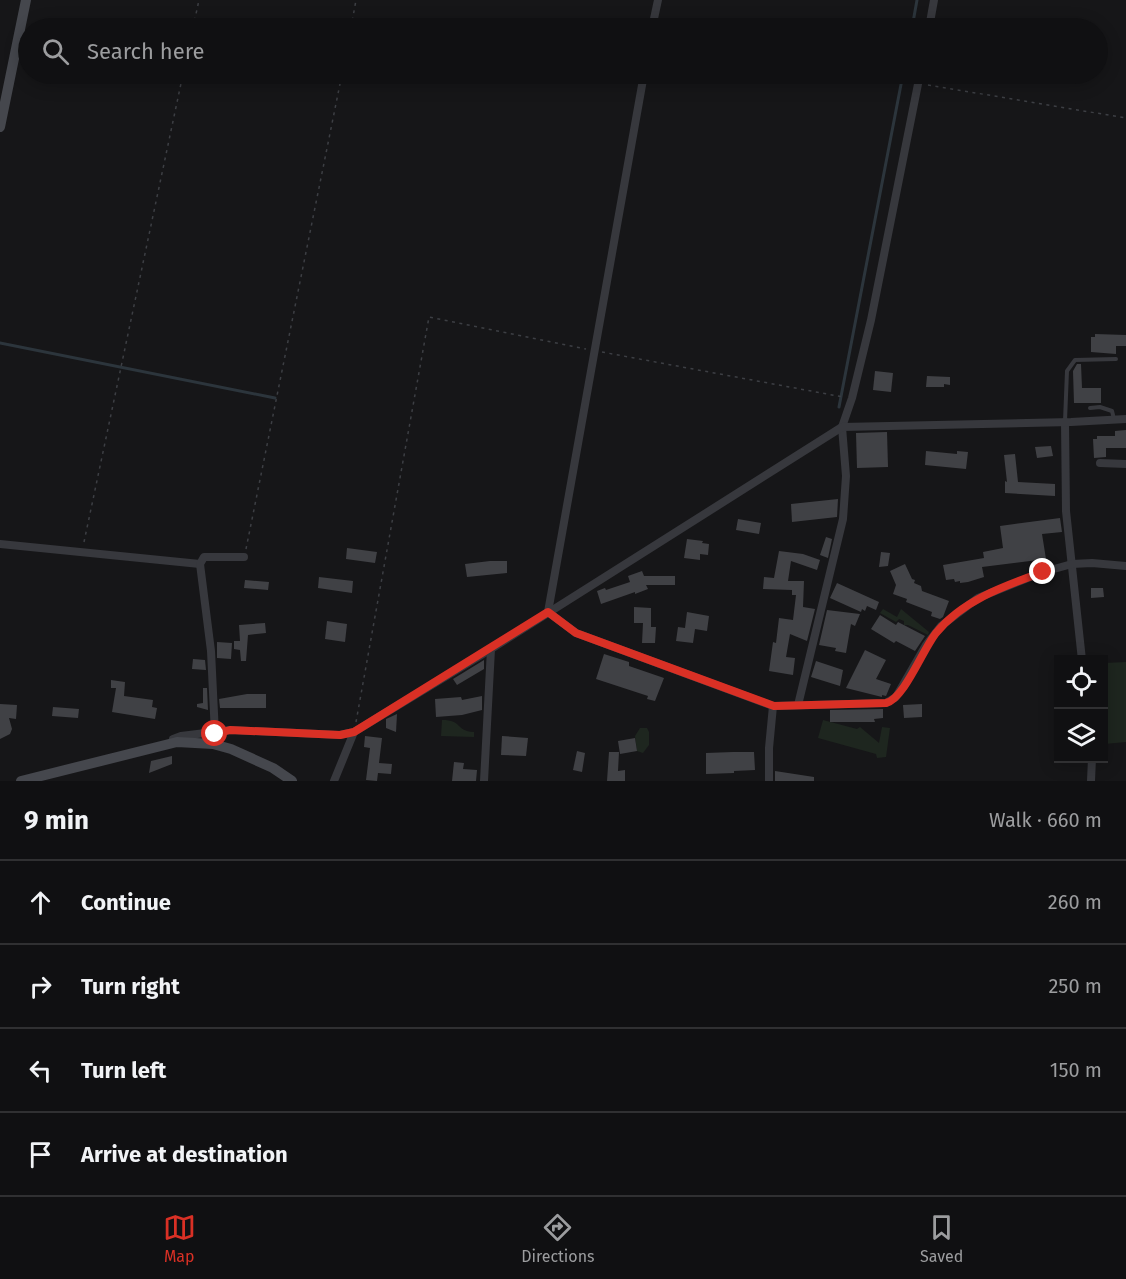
<!DOCTYPE html>
<meta charset="utf-8">
<style>
:root{--surface:#101012;--page:#1e1e20;--text:#f1f3f6;--muted:#9c9d9f;--line:#303032;--accent:#d93025}
body{margin:0;font-family:"Fira Sans",sans-serif;background:var(--page);color:var(--text)}
.controls{position:absolute;right:18px;bottom:18px;display:grid;overflow:hidden;border-radius:0px;box-shadow:0 3px 15px #0003}
.controls button{width:54px;height:54px;display:grid;place-items:center;padding:0;border:0;border-bottom:2px solid var(--line);background:var(--surface);color:var(--text);font:30px sans-serif}
.stop{position:absolute;width:18px;height:18px;margin:-14px;border:4px solid #d93025;border-radius:50%;background:#fff}
.stop.end{background:#d93025;border-color:#fff;box-shadow:0 2px 6px #0008}
.list{margin:0;padding:0;list-style:none}
h2{display:flex;justify-content:space-between;align-items:center;height:78px;margin:0;padding:0 24px;font-size:26px}
h2 small{font-size:20px;font-weight:400;color:var(--muted)}
.list li{display:grid;grid-template-columns:39px 1fr auto;gap:18px;align-items:center;box-sizing:border-box;height:84px;padding:0 24px;border-top:2px solid var(--line)}
.list b{display:block;font-size:22px;white-space:nowrap}
.list em{font-size:20px;font-style:normal;color:var(--muted)}
.icon{flex:none;width:33px;height:33px;fill:none;stroke:currentColor;stroke-width:2;stroke-linecap:round;stroke-linejoin:round}
.map{position:relative;flex:none;width:1126px;height:781px;overflow:hidden}
.search{position:absolute;background:var(--surface);box-shadow:0 3px 15px #0003;left:18px;right:18px;top:18px;height:66px;display:flex;align-items:center;gap:15px;box-sizing:border-box;padding:0 21px;border-radius:33px;color:var(--muted);font-size:22px}
.sheet{height:414px;background:var(--surface)}
nav{display:flex;justify-content:space-around;align-items:center;box-sizing:border-box;height:84px;border-top:2px solid var(--line);background:var(--surface);font-size:16px;color:var(--muted)}
nav a{display:grid;justify-items:center;gap:3px}
nav .on{color:var(--accent)}
.map>svg:first-child{display:block}
.green{fill:#1e261f}
.lines{fill:none;stroke-linecap:round;stroke-linejoin:round}
.stream{stroke:#2c353c;stroke-width:3}
.building{fill:#404145}
.path{stroke:#3d3f44;stroke-width:1.5;stroke-dasharray:3 4.5;stroke-linecap:butt}
.lane{stroke:#37383d;stroke-width:4}
.street{stroke:#37383d;stroke-width:8}
.secondary{stroke:#45474d;stroke-width:10}
.route{stroke:#d93025;stroke-width:8}
</style>
<div class="map">
<svg width="1126" height="781" viewBox="0 0 1126 781">
<rect width="100%" height="100%" fill="#161618"/>
<g class="green">
<polygon points="883,609 897,617 901,609 929,632 928,635 908,625 904,625 904,621 899,619 896,622 880,613"/>
<polygon points="1126,662 1126,742 1104,744 1104,663"/>
<path d="M442,720C463,720 455,731 474,732V737L441,736Z"/>
<polygon points="823,720 857,729 860,727 879,743 882,727 890,728 886,757 877,758 876,754 818,738"/>
<polygon points="640,728 647,728 649,732 649,745 643,753 637,751 635,736"/>
</g>
<g class="lines">
<g class="stream">
<polyline points="912,28 917,0"/>
<polyline points="0,343 275,398"/>
<polyline points="839,407 903,74"/>
</g>
</g>
<g class="building">
<polygon points="1095,334 1126,335 1126,346 1116,346 1116,354 1091,352 1091,337 1095,337"/>
<polygon points="1077,364 1081,364 1082,388 1101,388 1101,403 1074,403 1073,371"/>
<polygon points="875,371 893,373 891,392 873,390"/>
<polygon points="927,376 950,377 950,385 944,384 944,387 926,387"/>
<polygon points="1126,430 1126,448 1106,448 1106,457 1094,458 1093,439 1097,439 1097,436 1115,436 1115,431"/>
<polygon points="887,432 888,467 857,468 856,433"/>
<polygon points="1051,446 1053,456 1037,458 1035,447"/>
<polygon points="926,451 957,454 957,451 968,452 966,469 925,465"/>
<polygon points="1015,454 1018,482 1055,484 1055,496 1005,493 1005,481 1007,482 1004,455"/>
<polygon points="838,499 837,517 792,522 791,504"/>
<polygon points="1060,518 1062,532 1042,534 1046,559 982,567 984,577 968,582 960,583 960,581 955,582 954,579 946,580 943,565 984,558 983,552 1003,548 1000,526"/>
<polygon points="738,519 761,523 759,534 736,530"/>
<polygon points="826,537 832,539 828,558 820,555"/>
<polygon points="687,539 703,541 702,543 709,544 708,555 700,554 700,560 684,558"/>
<polygon points="347,548 377,552 375,563 346,559"/>
<polygon points="779,551 803,554 820,560 817,570 791,561 788,581 804,581 803,607 815,609 807,641 790,634 786,657 795,658 793,675 769,671 773,642 776,643 779,618 793,620 796,595 792,595 792,590 763,589 764,577 774,578"/>
<polygon points="881,552 890,553 888,566 879,567"/>
<polygon points="490,561 507,561 507,573 467,577 465,564"/>
<polygon points="905,564 912,579 915,580 914,583 921,586 922,591 949,601 943,617 940,619 931,616 932,612 906,602 907,599 893,594 896,585 890,571"/>
<polygon points="642,571 644,576 675,576 675,585 646,585 648,589 635,594 635,592 601,604 597,591 605,588 606,590 630,582 628,576"/>
<polygon points="319,577 353,581 352,593 318,588"/>
<polygon points="245,580 269,582 268,590 244,588"/>
<polygon points="837,583 879,602 876,610 867,606 865,611 862,609 861,612 830,598"/>
<polygon points="1091,588 1103,588 1104,597 1091,598"/>
<polygon points="634,607 651,608 651,627 656,627 655,643 642,643 643,623 634,623"/>
<polygon points="827,610 860,614 855,626 851,624 846,653 835,651 836,648 819,645"/>
<polygon points="687,612 709,616 707,631 695,629 693,643 676,641 678,627 685,628"/>
<polygon points="880,615 896,625 898,622 925,636 915,651 896,641 894,643 871,629"/>
<polygon points="327,621 347,624 345,642 325,639"/>
<polygon points="265,623 266,633 248,635 246,661 241,661 240,650 234,649 234,641 240,641 239,625"/>
<polygon points="217,642 232,643 231,659 217,658"/>
<polygon points="865,650 886,660 876,679 891,684 886,696 882,695 882,697 846,688"/>
<polygon points="604,654 629,662 629,666 664,678 655,701 647,699 648,696 596,679"/>
<polygon points="193,659 205,660 206,670 192,669"/>
<polygon points="484,660 484,669 457,685 453,679"/>
<polygon points="816,661 843,670 840,686 811,677"/>
<polygon points="111,680 125,682 124,696 153,700 152,707 157,708 155,719 112,712 116,688 111,688"/>
<polygon points="203,688 207,688 208,710 197,707 197,704 203,703"/>
<polygon points="247,694 266,694 266,708 220,708 219,699"/>
<polygon points="482,696 482,710 462,715 436,717 435,699 461,697 462,700"/>
<polygon points="0,704 17,705 16,719 9,718 12,729 10,734 0,739"/>
<polygon points="922,704 922,717 904,718 903,705"/>
<polygon points="53,707 79,709 78,718 52,716"/>
<polygon points="883,709 883,718 874,719 875,722 830,722 830,710"/>
<polygon points="397,714 396,732 386,728 386,719"/>
<polygon points="365,736 382,738 379,763 392,764 391,774 378,773 377,781 366,780 370,748 364,747"/>
<polygon points="502,736 528,738 526,756 501,755"/>
<polygon points="635,738 637,751 620,754 618,741"/>
<polygon points="577,751 585,753 582,772 573,770"/>
<polygon points="609,752 619,752 618,771 625,770 625,781 607,781"/>
<polygon points="733,752 754,752 755,770 734,771 734,773 706,774 706,753"/>
<polygon points="172,756 172,764 149,773 151,761"/>
<polygon points="454,762 464,763 463,769 477,770 476,781 452,781"/>
<polygon points="775,771 814,777 814,781 775,781"/>
</g>
<g class="lines">
<g class="path">
<polyline points="193,28 199,0"/>
<polyline points="351,28 356,0"/>
<polyline points="871,74 908,81"/>
<polyline points="928,85 1126,118"/>
<polyline points="602,352 843,397"/>
<polyline points="84,542 183,74"/>
<polyline points="246,549 342,74"/>
<polyline points="356,722 429,317 586,349"/>
</g>
<g class="lane">
<polyline points="1090,408 1100,407 1112,411 1114,419"/>
<polyline points="1065,421 1067,371 1075,360 1116,359"/>
</g>
<g class="street">
<polyline points="652,28 658,0"/>
<polyline points="929,28 934,0"/>
<polyline points="1065,422 1066,511 1082,660"/>
<polyline points="1100,463 1126,464"/>
<polyline points="0,544 200,564"/>
<polyline points="548,612 576,633 773,706 886,703 896,697 926,645 941,626 978,598 1043,572 1072,564 1092,563 1126,566"/>
<polyline points="548,612 644,74"/>
<polyline points="798,705 843,519 846,476 842,427 852,398 871,320 920,74"/>
<polyline points="215,734 211,651 200,564 204,557 244,557"/>
<polyline points="173,739 181,736 230,730 340,735 354,732 491,649 842,427 1071,422 1126,419"/>
<polyline points="334,781 354,732"/>
<polyline points="484,781 491,649"/>
<polyline points="769,781 769,748 773,706"/>
<polyline points="1091,781 1092,758"/>
</g>
<g class="secondary">
<polyline points="0,127 26,0"/>
<polyline points="21,781 177,742 213,744 231,749 273,768 292,781"/>
</g>
</g>
<g class="lines">
<path class="route" d="M215,734L230,730L340,735L354,732L548,612L576,633L774,706L886,703C904,699 923,649 936,633C963,600 1004,586 1043,572"/>
</g>
</svg>
<div class="controls">
<button><svg class="icon" aria-label="locate" viewBox="0 0 24 24"><circle cx="12" cy="12" r="6"/><path d="M12 2v4M12 18v4M2 12h4M18 12h4"/></svg></button>
<button><svg class="icon" aria-label="layers" viewBox="0 0 24 24"><path d="M12 4l9 5-9 5-9-5zM3 14l9 5 9-5"/></svg></button>
</div>
<div class="stop" style="left:215px;top:734px"></div>
<div class="stop end" style="left:1043px;top:572px"></div>
<div class="search"><svg class="icon" aria-label="search" viewBox="0 0 24 24"><circle cx="10" cy="10" r="6"/><path d="M15 15l6 6"/></svg>Search here</div>
</div>
<section class="sheet">
<h2>9 min<small>Walk · 660 m</small></h2>
<ul class="list">
<li><svg class="icon" aria-label="ahead" viewBox="0 0 24 24"><path d="M12 20V5M6 11l6-6 6 6"/></svg><div><b>Continue</b></div><em>260 m</em></li>
<li><svg class="icon" aria-label="right" viewBox="0 0 24 24"><path d="M7 20v-9h11M14 6l5 5-5 5"/></svg><div><b>Turn right</b></div><em>250 m</em></li>
<li><svg class="icon" aria-label="left" viewBox="0 0 24 24"><path d="M17 20v-9H6M10 6l-5 5 5 5"/></svg><div><b>Turn left</b></div><em>150 m</em></li>
<li><svg class="icon" aria-label="arrive" viewBox="0 0 24 24"><path d="M6 21V4h12l-3 4 3 4H6"/></svg><div><b>Arrive at destination</b></div></li>
</ul>
</section>
<nav>
<a class="on"><svg class="icon" aria-label="map" viewBox="0 0 24 24"><path d="M3 6l6-2 6 2 6-2v14l-6 2-6-2-6 2zM9 4v14M15 6v14"/></svg>Map</a>
<a><svg class="icon" aria-label="directions" viewBox="0 0 24 24"><path d="M12 3l9 9-9 9-9-9zM9 14v-3h6M13 9l2 2-2 2"/></svg>Directions</a>
<a><svg class="icon" aria-label="saved" viewBox="0 0 24 24"><path d="M7 4h10v16l-5-4-5 4z"/></svg>Saved</a>
</nav>
